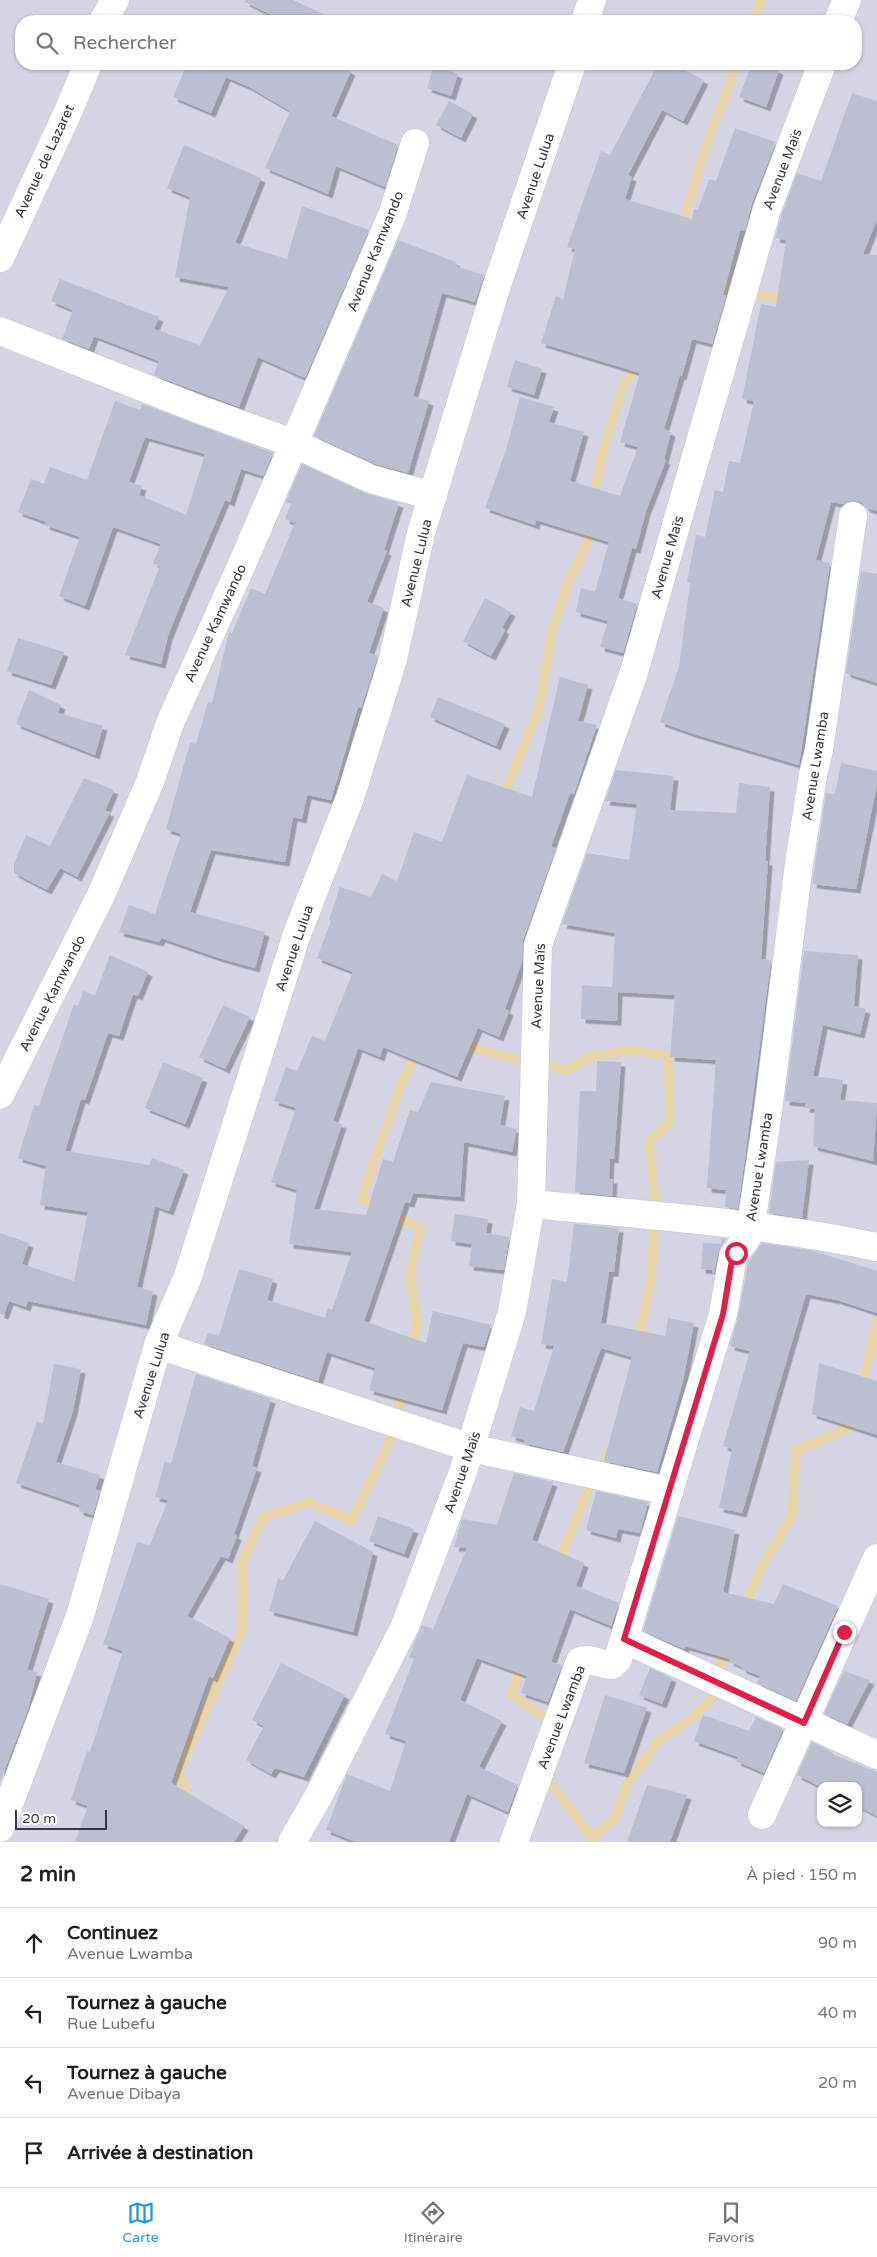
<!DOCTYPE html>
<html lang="fr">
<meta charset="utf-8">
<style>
:root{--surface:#fff;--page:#f6f6f6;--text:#202124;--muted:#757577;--line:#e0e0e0;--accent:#2794e6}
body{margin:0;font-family:"Varela Round",sans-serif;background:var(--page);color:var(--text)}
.controls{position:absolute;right:15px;bottom:15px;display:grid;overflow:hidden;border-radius:10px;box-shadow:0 1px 4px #0004}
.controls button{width:45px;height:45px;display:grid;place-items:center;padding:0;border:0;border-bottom:1px solid var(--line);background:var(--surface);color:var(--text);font:25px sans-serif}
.scale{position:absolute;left:15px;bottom:12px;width:92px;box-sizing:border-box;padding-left:5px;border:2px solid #353743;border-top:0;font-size:14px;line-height:18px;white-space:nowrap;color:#353743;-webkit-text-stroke:4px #fff;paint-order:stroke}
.stop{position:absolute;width:15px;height:15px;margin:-11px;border:4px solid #e11d48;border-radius:50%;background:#fff}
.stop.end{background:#e11d48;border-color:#fff;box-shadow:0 1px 5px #0008}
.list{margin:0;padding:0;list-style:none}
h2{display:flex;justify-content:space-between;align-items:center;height:65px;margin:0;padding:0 20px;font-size:21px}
h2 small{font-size:16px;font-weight:400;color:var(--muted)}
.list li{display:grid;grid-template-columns:32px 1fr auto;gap:15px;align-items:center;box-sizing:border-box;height:70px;padding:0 20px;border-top:1px solid var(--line)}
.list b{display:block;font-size:19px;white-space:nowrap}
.list p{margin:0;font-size:16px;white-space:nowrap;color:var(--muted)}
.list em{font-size:16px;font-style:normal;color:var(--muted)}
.icon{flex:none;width:28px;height:28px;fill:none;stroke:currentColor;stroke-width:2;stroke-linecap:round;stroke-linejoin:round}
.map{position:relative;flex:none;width:877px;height:1842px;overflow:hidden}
.search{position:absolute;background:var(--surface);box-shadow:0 1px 4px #0004;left:15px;right:15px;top:15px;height:55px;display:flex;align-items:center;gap:12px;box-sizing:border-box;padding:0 18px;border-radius:20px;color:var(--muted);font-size:19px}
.sheet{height:345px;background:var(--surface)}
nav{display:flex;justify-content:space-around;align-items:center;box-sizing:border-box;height:70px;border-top:1px solid var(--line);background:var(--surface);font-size:14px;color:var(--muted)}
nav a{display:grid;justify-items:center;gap:2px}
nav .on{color:var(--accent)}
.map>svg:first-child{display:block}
.residential{fill:#d4d4e4;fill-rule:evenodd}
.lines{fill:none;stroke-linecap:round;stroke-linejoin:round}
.stream{stroke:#e9d4a6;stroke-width:9}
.building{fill:#bcbed1;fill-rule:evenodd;filter:url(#shadow)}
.minor-casing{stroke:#c3c4d6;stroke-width:29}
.minor{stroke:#fff;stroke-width:28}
.route{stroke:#e11d48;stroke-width:6}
.labels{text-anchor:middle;stroke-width:4;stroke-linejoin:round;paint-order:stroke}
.street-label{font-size:14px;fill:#353743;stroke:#fff}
</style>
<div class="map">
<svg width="877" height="1842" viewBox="0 0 877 1842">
<defs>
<filter id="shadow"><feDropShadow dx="4.5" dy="4.5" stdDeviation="0" flood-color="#0004"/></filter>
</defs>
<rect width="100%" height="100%" fill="#e5e5f1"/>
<path class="residential" d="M0,0H877V1842H0ZM21,21H856V64H21ZM821,1786H858V1823H821Z"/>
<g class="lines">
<g class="stream">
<polyline points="753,21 761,0"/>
<polyline points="681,228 707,142 737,64"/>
<polyline points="715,285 787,301"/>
<polyline points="592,500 604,448 622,387 638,362"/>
<polyline points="502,799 539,708 552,630 568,582 589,538 590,526"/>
<polyline points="460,1043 494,1054 567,1070 592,1056 629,1050 668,1056 670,1121 649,1142 656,1207 651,1280 638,1342"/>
<polyline points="412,1349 417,1324 410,1274 420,1229 361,1198 401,1084 419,1049"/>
<polyline points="862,1387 877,1321"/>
<polyline points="558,1564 589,1486 603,1469 609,1451"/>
<polyline points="744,1607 765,1559 792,1516 796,1450 840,1432 859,1420"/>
<polyline points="522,1663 511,1695 548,1719 550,1728"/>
<polyline points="551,1771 549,1781 595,1842"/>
<polyline points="185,1802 188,1792 178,1772 243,1627 242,1563 262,1518 309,1502 351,1521 386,1449 404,1389"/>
<polyline points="591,1837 615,1818 627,1784 657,1742 690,1719 714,1695 722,1658 727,1647"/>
</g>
</g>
<g class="building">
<polygon points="246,0 293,0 338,21 284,21 245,2"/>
<polygon points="187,64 338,64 351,71 331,116 398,145 385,187 336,166 328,194 265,168 290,111 249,87 226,77 211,113 173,97"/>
<polygon points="658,64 673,64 704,80 683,121 662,110 628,175 632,177 625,199 692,219 694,209 698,210 709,179 716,181 735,128 776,142 752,203 745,230 740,231 723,295 726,296 712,344 692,339 682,376 680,375 664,429 671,432 664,459 666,460 646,511 636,549 632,548 618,598 637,604 623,653 600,647 608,621 576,612 581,588 595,592 609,542 536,520 535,525 485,508 506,450 520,397 554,407 549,422 584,432 570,481 620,496 638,447 620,442 640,373 541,343 556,296 563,299 575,249 567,247 601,151 610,155"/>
<polygon points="752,64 763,64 779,70 766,107 739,97"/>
<polygon points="434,65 458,74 451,96 427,88"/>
<polygon points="852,93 877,101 877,219 863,254 877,255 877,511 866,508 862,503 856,501 844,504 831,502 816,560 830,563 799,765 694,734 660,722 679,667 690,583 687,582 696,535 705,537 715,490 723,492 729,461 740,463 754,401 742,399 761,304 776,307 786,240 775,238 782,214 797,173 821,181"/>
<polygon points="449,101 473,114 461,138 436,125"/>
<polygon points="184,145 261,178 235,243 287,259 302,206 369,230 305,378 258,357 239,407 154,375 159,361 94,336 89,349 62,339 73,310 51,301 60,279 159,317 154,329 200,345 229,287 175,277 190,197 167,188"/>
<polygon points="398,240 456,262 455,266 484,275 475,302 442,293 413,396 429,401 408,473 376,464 314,436"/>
<polygon points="515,360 542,369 534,395 507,387"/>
<path d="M115,401L140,410L142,404L273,453L263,476L241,469L230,502L225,500L182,601L168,636L161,664L125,655L160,566L153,563L161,544L113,527L85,606L59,596L80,537L45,525L46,522L18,512L31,479L44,484L50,467L87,480ZM145,437L205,454L186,515L139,495L142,486L129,482Z"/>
<polygon points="302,464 365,493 399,503 384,550 387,551 367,602 384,608 369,653 378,656 361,708 358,707 331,800 307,795 302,819 293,817 285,862 211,850 190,912 265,932 255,968 219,958 161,938 159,942 119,932 129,905 155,914 181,834 166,829 190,743 196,744 208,702 212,703 229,632 232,633 251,588 265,594 295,523 285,519 291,504 286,502"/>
<polygon points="861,571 877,574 877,683 846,673"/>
<polygon points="485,598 511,612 502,628 505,630 491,656 463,641"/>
<polygon points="18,638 64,652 51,685 7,671"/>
<polygon points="560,677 588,685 578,721 597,725 574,794 570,793 551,847 556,848 523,940 522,962 505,1009 509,1011 499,1037 478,1028 457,1077 383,1047 380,1057 358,1048 333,1121 342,1124 314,1209 366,1215 383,1159 393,1162 410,1110 418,1112 431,1082 505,1096 500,1125 517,1129 512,1152 464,1142 460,1197 413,1193 410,1203 405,1202 364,1321 426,1343 433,1311 491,1325 484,1347 463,1343 442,1410 369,1390 375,1368 327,1352 318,1381 204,1344 208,1333 219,1336 239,1269 273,1279 267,1300 325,1318 328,1308 332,1310 352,1252 289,1244 297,1190 271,1182 296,1108 274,1101 286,1067 297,1071 312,1036 325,1041 353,972 317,958 331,921 329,920 340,887 371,897 382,874 397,881 414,832 442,842 467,775 532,797"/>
<polygon points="29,690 61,705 58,713 103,726 95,755 16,724"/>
<polygon points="438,697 505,724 496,746 430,717"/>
<polygon points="841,763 877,771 877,784 856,889 812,884 826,793 835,794"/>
<polygon points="616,770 674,776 670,810 736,813 739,783 770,787 765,861 768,861 761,959 771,960 738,1209 725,1207 726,1190 707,1188 716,1060 670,1057 675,995 618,992 617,1021 581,1019 582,985 612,987 615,933 562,924 587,853 629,860 637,804 605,801"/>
<polygon points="84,778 114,790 105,811 110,812 77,877 60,868 47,890 14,873 14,864 26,835 50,846"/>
<polygon points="804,951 858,955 854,1006 866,1009 860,1034 823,1025 813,1076 843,1080 840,1100 877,1103 873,1161 813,1146 815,1109 805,1108 806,1103 785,1101"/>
<polygon points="110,955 148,972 138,996 133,994 119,1036 108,1033 85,1100 81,1099 65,1151 149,1165 152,1158 184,1170 169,1211 155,1206 137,1287 153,1291 146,1325 28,1301 26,1307 9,1301 4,1315 0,1314 0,1233 29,1243 22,1264 74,1281 88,1212 40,1205 46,1166 18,1158 34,1105 39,1106 74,1004 78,1006 83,991 95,995"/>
<polygon points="223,1005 250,1017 225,1069 199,1057"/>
<polygon points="597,1061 621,1062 614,1159 610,1158 609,1179 613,1179 612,1196 575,1192 580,1091 596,1091"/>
<polygon points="163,1062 203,1078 185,1124 145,1108"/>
<polygon points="809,1160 802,1218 769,1213 776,1162"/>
<polygon points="455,1214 488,1219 486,1233 509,1237 504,1270 469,1266 472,1244 451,1241"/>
<polygon points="574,1224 619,1228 614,1272 609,1272 601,1323 665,1336 668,1318 694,1323 683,1381 657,1472 604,1461 632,1357 601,1348 563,1452 524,1443 525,1440 511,1436 520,1407 534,1411 554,1346 541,1344 552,1279 567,1282"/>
<polygon points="722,1238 726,1239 718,1253 714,1273 712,1273 712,1270 701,1269 703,1243 721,1244"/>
<polygon points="762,1243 814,1251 877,1271 877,1313 837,1300 806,1294 742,1513 719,1508 732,1449 723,1446 750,1351 730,1346 738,1317 748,1263"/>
<polygon points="819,1363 877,1381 877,1435 812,1414"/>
<polygon points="54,1364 81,1369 73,1411 56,1462 100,1475 95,1489 100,1491 93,1515 79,1511 80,1505 16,1483 37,1422 43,1424"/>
<polygon points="196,1374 271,1399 252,1466 257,1468 234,1534 237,1536 228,1559 221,1556 187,1616 230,1638 213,1678 209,1676 171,1783 244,1826 234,1842 75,1842 88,1806 71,1800 87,1751 90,1752 123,1651 103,1644 137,1542 150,1545 168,1500 155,1497 165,1462 171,1464"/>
<polygon points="514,1473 553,1482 532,1540 584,1563 576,1586 619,1603 611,1626 570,1609 551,1662 562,1665 548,1702 521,1693 527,1676 477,1658 460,1700 502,1721 479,1767 518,1785 508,1812 467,1794 449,1842 356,1842 326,1830 347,1774 390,1791 406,1741 385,1734 414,1659 409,1657 422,1625 433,1629 467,1548 454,1547 462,1519 497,1525"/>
<polygon points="596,1491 648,1502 640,1533 618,1529 616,1538 586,1530"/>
<polygon points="378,1516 414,1529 404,1554 369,1541"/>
<polygon points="678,1516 735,1530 723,1592 774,1604 783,1584 838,1606 796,1701 757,1683 760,1676 742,1669 742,1667 729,1661 730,1659 685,1646 684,1649 643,1631"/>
<polygon points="315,1521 373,1552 353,1632 269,1611 278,1579 283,1580"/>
<polygon points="0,1584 49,1599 27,1670 37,1672 28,1709 0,1782"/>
<polygon points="281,1663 345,1695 304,1777 275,1768 271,1774 246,1760 264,1726 252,1720"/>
<polygon points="650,1668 672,1678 662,1704 639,1695"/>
<polygon points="844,1671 870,1680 847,1724 824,1714"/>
<polygon points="605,1695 647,1708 624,1773 584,1763"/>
<polygon points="703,1715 749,1731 756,1717 783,1729 764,1773 736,1761 738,1757 694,1741"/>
<polygon points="812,1742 832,1752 831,1754 877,1772 877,1816 858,1806 858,1786 821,1786 821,1787 797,1775"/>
<polygon points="647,1785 687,1795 670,1842 627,1842"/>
</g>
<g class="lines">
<g class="minor-casing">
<g id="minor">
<polyline points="103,21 115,0"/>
<polyline points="585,21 592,0"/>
<polyline points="838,21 847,0"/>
<polyline points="0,258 68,112 88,64"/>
<polyline points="0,331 198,409 295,444 371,479 433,496"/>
<polyline points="0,1095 101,895 150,782 170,723 243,562 392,215 415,143"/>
<path d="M531,1204C647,1215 763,1223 877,1247"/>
<polyline points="158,1345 471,1448 669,1491"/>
<polyline points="624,1639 877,1755"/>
<polyline points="762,1815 877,1558"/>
<polyline points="0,1828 80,1616 158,1345 187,1279 297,934 350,798 393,659 421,533 497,285 572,64"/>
<polyline points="292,1842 318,1797 405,1626 463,1472 512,1312 531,1204 538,945 634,672 767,209 822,64"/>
<path d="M514,1842L580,1661C590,1657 601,1665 612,1665L618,1659L723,1314L733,1256L747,1238L751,1225L768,1111L799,863L813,775L819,750L853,516"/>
</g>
</g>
<use href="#minor" class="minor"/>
</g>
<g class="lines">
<polyline class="route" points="736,1253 732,1260 723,1314 624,1639 804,1723 844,1632"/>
</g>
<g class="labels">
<g class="street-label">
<text transform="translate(44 161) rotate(-65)" y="5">Avenue de Lazaret</text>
<text transform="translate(782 169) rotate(-69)" y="5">Avenue Maïs</text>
<text transform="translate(535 176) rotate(-71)" y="5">Avenue Lulua</text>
<text transform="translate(375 251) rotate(-68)" y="5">Avenue Kamwando</text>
<text transform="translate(667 557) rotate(-74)" y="5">Avenue Maïs</text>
<text transform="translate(416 563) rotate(-76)" y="5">Avenue Lulua</text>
<text transform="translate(215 623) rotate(-65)" y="5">Avenue Kamwando</text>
<text transform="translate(815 766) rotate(-81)" y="5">Avenue Lwamba</text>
<text transform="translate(294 948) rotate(-71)" y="5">Avenue Lulua</text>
<text transform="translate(538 986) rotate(-87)" y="5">Avenue Maïs</text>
<text transform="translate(52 993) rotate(-63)" y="5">Avenue Kamwando</text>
<text transform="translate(759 1167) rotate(-81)" y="5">Avenue Lwamba</text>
<text transform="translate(151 1375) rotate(-72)" y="5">Avenue Lulua</text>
<text transform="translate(462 1472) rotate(-71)" y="5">Avenue Maïs</text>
<text transform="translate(561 1717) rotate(-69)" y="5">Avenue Lwamba</text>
</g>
</g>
</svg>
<div class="controls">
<button><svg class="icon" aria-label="layers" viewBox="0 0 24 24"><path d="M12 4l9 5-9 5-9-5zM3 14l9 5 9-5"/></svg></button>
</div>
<div class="scale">20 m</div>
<div class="stop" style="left:736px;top:1253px"></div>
<div class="stop end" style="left:844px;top:1632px"></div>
<div class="search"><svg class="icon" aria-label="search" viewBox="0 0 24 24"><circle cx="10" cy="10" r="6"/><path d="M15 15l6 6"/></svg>Rechercher</div>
</div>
<section class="sheet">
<h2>2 min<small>À pied · 150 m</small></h2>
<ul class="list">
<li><svg class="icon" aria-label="ahead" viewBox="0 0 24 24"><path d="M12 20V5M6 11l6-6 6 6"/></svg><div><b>Continuez</b><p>Avenue Lwamba</p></div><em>90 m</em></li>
<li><svg class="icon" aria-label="left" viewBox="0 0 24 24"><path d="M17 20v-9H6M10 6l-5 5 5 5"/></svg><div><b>Tournez à gauche</b><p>Rue Lubefu</p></div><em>40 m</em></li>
<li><svg class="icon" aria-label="left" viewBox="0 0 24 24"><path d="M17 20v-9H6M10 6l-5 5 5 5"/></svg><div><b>Tournez à gauche</b><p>Avenue Dibaya</p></div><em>20 m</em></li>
<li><svg class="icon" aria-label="arrive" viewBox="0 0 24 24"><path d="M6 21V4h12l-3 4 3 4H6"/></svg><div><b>Arrivée à destination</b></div></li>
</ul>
</section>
<nav>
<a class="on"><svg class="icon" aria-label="map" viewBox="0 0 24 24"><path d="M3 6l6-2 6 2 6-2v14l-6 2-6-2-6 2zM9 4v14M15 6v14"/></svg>Carte</a>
<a><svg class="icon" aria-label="directions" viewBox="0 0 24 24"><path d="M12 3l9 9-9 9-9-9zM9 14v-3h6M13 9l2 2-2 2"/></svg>Itinéraire</a>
<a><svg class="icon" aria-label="saved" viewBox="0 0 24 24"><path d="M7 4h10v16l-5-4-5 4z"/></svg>Favoris</a>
</nav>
